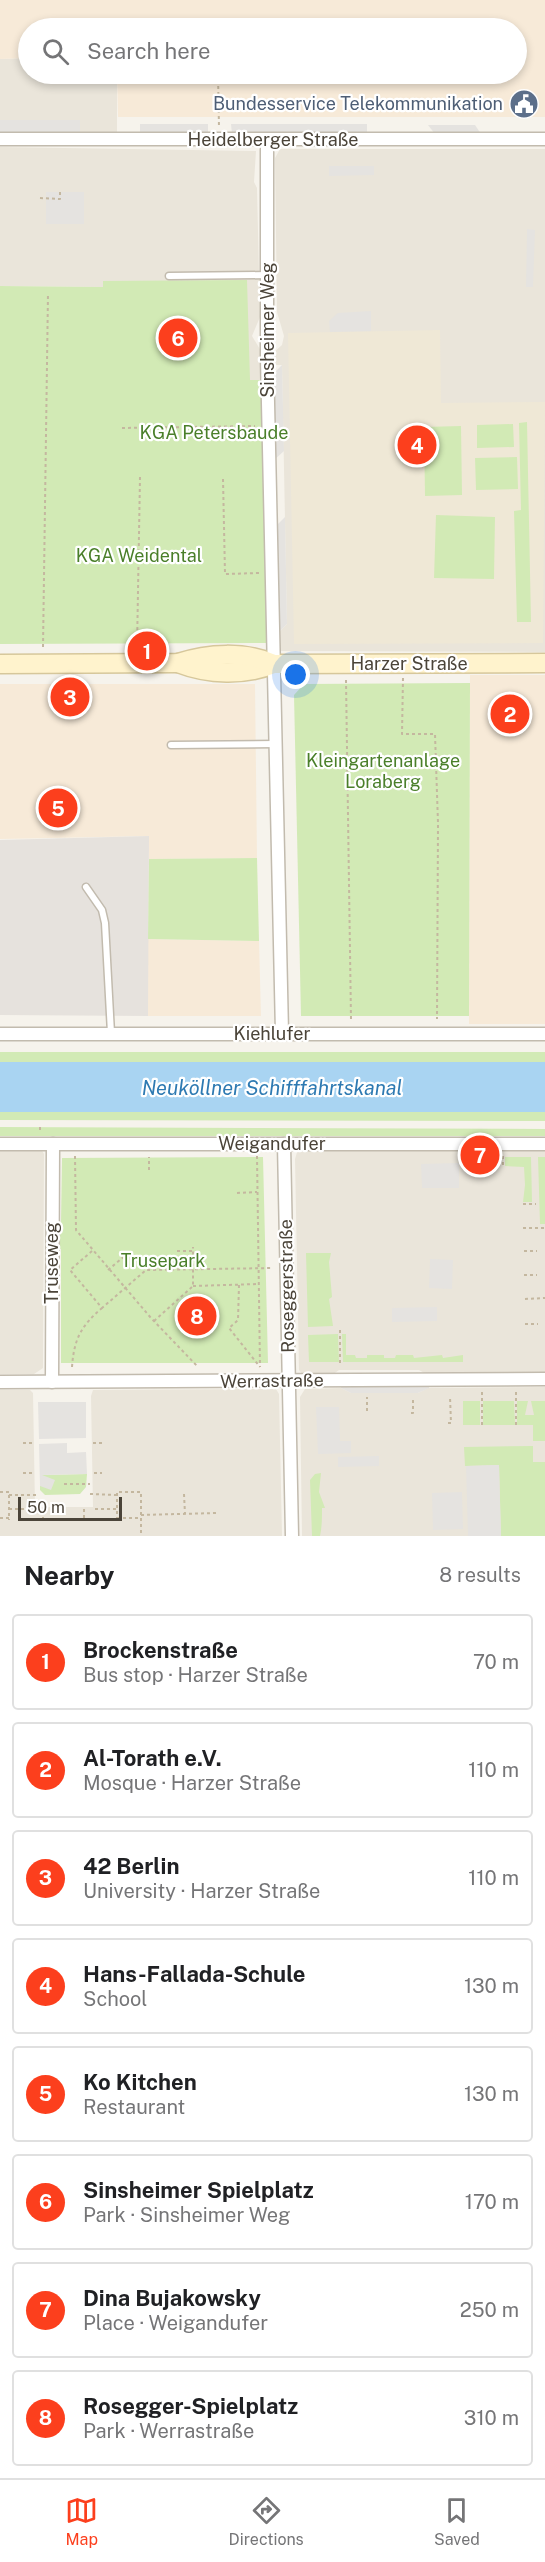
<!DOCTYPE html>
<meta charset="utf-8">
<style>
:root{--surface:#fff;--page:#f6f6f6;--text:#202124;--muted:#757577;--line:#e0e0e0;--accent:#fc3f1d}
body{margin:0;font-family:"Public Sans",sans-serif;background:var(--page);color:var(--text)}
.scale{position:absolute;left:18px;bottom:15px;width:104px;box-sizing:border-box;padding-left:6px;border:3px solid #4b4439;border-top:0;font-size:16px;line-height:21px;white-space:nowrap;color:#4b4439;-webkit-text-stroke:4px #fff;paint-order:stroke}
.you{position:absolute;left:296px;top:675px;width:21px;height:21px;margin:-15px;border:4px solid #fff;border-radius:50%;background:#1a73e8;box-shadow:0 0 0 9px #1a73e833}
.badge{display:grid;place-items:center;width:39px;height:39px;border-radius:50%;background:var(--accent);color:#fff;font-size:20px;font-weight:700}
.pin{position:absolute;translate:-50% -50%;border:3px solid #fff;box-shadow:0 2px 6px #0006}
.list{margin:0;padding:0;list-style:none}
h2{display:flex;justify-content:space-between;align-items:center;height:78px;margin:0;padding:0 24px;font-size:26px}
h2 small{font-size:20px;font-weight:400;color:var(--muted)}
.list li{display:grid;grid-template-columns:39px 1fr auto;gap:18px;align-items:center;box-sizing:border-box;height:96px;margin:0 12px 12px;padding:0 12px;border:2px solid var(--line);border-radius:6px}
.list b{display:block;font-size:22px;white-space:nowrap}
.list p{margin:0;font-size:20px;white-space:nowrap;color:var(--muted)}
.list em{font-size:20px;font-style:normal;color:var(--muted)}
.icon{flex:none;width:33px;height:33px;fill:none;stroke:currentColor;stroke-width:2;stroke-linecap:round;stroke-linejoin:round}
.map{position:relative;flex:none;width:545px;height:1536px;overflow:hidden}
.search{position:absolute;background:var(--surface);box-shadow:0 3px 9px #0003;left:18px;right:18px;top:18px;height:66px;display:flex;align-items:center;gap:15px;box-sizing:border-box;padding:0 21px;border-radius:33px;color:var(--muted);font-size:22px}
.sheet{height:942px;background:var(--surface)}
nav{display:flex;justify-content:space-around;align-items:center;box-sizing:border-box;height:84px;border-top:2px solid var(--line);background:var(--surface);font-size:16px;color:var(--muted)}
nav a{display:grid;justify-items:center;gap:3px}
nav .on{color:var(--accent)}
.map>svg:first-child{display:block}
.residential{fill:#eae5da}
.commercial{fill:#f7ead8}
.industrial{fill:#e6e2dd}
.education{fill:#efe8d6}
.green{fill:#d2eab5}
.parking{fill:#e5e3e0}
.water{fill:#a9d4f2}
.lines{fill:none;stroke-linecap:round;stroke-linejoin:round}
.lane-casing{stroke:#c2bbae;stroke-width:9}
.street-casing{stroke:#c2bbae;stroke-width:15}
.secondary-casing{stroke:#d6c79b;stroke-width:21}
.path{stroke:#c4b79f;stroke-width:2;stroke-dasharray:3 3;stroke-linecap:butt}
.lane{stroke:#fff;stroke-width:6}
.street{stroke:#fff;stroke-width:12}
.secondary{stroke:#fff3cd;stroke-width:18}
.labels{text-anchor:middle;stroke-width:4.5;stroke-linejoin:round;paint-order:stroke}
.service-label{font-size:18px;fill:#4e5e75;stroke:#fff;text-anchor:end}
.street-label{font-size:18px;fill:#4b4439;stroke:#fff}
.park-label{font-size:18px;fill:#4a7f2a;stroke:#fff}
.water-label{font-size:20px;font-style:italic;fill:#2e7ab2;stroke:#fff}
</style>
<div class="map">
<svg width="545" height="1536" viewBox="0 0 545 1536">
<rect width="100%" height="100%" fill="#f6f3ec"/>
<g class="residential">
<polygon points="28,58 28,74 117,74 117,134 0,133 0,59"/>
<polygon points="0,147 256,151 254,182 257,188 260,317 252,336 261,351 263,380 250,380 103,287 0,286"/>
<polygon points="280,149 545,149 545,652 279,651 278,633 287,624 282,365 272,365 273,353 282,345 284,336 277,312 275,158"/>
<polygon points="0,1149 41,1149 44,1154 43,1368 34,1374 0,1374"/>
<polygon points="298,1149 545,1149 545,1375 428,1375 419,1370 339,1370 332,1375 302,1374 299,1370 295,1159"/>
<polygon points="545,1387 545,1536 302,1536 300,1397 305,1389 341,1388 351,1393 418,1393 428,1388"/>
<polygon points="276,1389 279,1394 282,1536 0,1536 0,1390 30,1390 33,1393 35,1507 93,1507 91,1396 93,1390"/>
</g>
<g class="commercial">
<polygon points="0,0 545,0 545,117 118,117 117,74 516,74 516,28 28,28 28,58 0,59"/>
<polygon points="470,675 545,675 545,1024 469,1024"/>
<polygon points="0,684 255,684 257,858 149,859 148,836 0,839"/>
<polygon points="148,939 259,941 261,1016 148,1016"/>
</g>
<polygon class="industrial" points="149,836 148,1016 0,1015 0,840"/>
<polygon class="education" points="440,330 441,403 545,402 543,643 294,644 288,333"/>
<g class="green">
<polygon points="247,280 250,380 264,380 268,643 0,644 0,286 103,287 103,281"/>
<polygon points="527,422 531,622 517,622 514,511 521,510 519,423"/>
<polygon points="513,424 514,447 477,448 477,425"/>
<polygon points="461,426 462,495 425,496 424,427"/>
<polygon points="517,457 518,489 476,490 475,458"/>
<polygon points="436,515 495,517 494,579 434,578"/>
<polygon points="470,683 469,1016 301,1016 294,695 304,684"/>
<polygon points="257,858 259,941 148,939 149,859"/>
<rect x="0" y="1052" width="545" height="10"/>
<polygon points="0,1112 545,1112 545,1121 0,1120"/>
<polygon points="0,1127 545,1129 545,1136 0,1136"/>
<polygon points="263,1157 268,1363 61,1363 61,1249 56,1248 56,1223 61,1222 62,1158"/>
<polygon points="505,1157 531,1157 532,1202 523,1202 525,1185 524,1167 505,1166"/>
<polygon points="538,1157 545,1157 545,1224 540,1224"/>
<polygon points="306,1253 331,1253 329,1262 332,1297 329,1299 333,1326 308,1327"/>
<polygon points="338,1334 339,1362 309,1362 308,1335"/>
<polygon points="342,1334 346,1334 346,1355 355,1355 356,1358 367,1358 367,1355 384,1355 384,1358 395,1358 396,1355 413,1355 414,1358 442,1355 443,1358 463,1355 463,1362 343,1362"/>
<rect x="463" y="1401" width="17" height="24"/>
<polygon points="483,1401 514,1401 515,1425 483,1425"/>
<polygon points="517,1401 528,1401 525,1415 534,1415 531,1401 545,1401 545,1441 533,1441 533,1425 517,1425"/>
<polygon points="533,1446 533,1462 545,1462 545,1536 501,1536 499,1465 465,1466 464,1447"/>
<path d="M321,1473L319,1492L325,1508H322C322,1518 322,1527 320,1536H312L310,1480L315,1474Z"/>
<polygon points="87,1474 86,1487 80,1494 45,1495 40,1490 40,1475"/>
</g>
<g class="parking">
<polygon points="0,120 80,120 80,134 0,133"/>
<rect x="140" y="124" width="68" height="10"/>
<polygon points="231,124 367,124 367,134 232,134"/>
<polygon points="428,125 475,125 481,134 435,134"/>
<polygon points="329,166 374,166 374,175 329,176"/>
<rect x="46" y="192" width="38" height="32"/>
<polygon points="527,229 535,230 533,287 526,287"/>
<polygon points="371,311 371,331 330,332 329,321 338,313"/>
<polygon points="282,365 284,451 274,460 272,375"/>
<polygon points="285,517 287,624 278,633 276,526"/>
<polygon points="459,1163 459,1188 422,1188 421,1164"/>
<polygon points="430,1259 453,1260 452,1289 429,1288"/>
<polygon points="437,1307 437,1321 392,1322 392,1308"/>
<polygon points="342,1384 429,1384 429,1388 418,1393 351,1393 341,1388"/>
<polygon points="38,1402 86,1402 86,1438 39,1439"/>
<polygon points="316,1407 339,1407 340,1441 351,1441 351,1453 318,1454"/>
<polygon points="67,1443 67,1453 86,1452 87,1474 42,1475 55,1480 51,1490 40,1486 39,1444"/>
<polygon points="379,1456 379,1466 338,1467 338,1457"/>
<polygon points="499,1465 501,1536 468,1536 466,1466"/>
<polygon points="462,1492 463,1529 433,1530 432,1493"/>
</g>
<rect class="water" x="0" y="1062" width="545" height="50"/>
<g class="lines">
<g class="lane-casing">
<g id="lane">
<polyline points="169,276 268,275"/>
<polyline points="171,745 276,744"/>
<polyline points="86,887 102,910 105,923 111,1033"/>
</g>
</g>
<g class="street-casing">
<g id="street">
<polyline points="0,139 545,139"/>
<polyline points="267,141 267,358 282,1033"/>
<polyline points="0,1034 545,1034"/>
<polyline points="0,1144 545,1144"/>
<polyline points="284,1144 292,1536"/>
<polyline points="0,1382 545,1379"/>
<polyline points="52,1382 53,1144"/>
</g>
</g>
<g class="secondary-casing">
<g id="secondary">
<path d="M178,663C209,675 244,676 274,664L545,663"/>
<path d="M0,664L178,663C208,653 245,651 274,664"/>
</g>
</g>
<g class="path">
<polyline points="218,28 219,17"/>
<polyline points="218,74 219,128"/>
<polyline points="40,198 60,199 60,191"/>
<polyline points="122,428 255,426"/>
<polyline points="223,479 225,574 260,573"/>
<polyline points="43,647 48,293"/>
<polyline points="137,648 140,477"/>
<polyline points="403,678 402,734 435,734 438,823 437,1019"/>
<polyline points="346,680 351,1019"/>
<polyline points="40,1130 40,1124"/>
<polyline points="75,1156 76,1230 151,1318 198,1367"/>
<polyline points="257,1156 260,1367"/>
<polyline points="503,1156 503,1166"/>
<polyline points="149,1170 149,1157"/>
<polyline points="237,1193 257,1192"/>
<polyline points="523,1204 536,1204"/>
<polyline points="523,1228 545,1228"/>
<polyline points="92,1251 70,1270 102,1308 146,1270 273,1268"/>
<polyline points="177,1251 193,1251"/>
<polyline points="524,1251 537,1251"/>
<polyline points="108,1270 127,1254"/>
<polyline points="524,1275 537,1275"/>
<polyline points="239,1285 238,1320 229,1328 260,1367"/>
<polyline points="193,1286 259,1284"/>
<polyline points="525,1299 545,1298"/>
<polyline points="154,1321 193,1286 193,1247"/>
<polyline points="525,1324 538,1324"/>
<polyline points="340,1330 340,1366"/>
<path d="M72,1367C74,1339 81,1326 102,1308"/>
<polyline points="367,1411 367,1397"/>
<polyline points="411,1413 413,1413 413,1397"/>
<polyline points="448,1423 451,1423 450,1397"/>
<polyline points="482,1425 482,1391"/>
<polyline points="516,1425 516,1391"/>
<polyline points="23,1443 32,1443"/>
<polyline points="93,1443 102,1443"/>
<polyline points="23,1473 32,1473"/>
<polyline points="94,1473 102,1473"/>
<polyline points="64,1484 90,1484"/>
<polyline points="0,1492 9,1492 9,1520"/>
<polyline points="90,1494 117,1495"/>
<polyline points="184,1494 185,1514"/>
<polyline points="9,1495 37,1495"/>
<polyline points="9,1509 32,1509"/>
<polyline points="84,1509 84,1520"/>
<polyline points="95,1509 117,1509"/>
<polyline points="141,1515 216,1513"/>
<polyline points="0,1518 9,1518"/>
<polyline points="117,1518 141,1518"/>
<polyline points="43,1520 43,1509"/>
<polyline points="117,1520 117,1492 141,1492 141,1536"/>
</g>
<use href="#lane" class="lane"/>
<use href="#street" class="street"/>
<use href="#secondary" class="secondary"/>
</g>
<defs>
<g id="civic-disc" transform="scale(1.5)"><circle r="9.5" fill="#5c6f8a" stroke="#fff"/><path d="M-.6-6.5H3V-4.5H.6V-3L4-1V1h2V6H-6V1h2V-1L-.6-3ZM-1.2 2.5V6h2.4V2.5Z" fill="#fff"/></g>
</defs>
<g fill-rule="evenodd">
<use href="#civic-disc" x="524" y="104"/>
</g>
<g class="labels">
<g class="service-label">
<text x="503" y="110">Bundesservice Telekommunikation</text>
</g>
<g class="street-label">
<text x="273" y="146">Heidelberger Straße</text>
<text transform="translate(268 330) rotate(-90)" y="6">Sinsheimer Weg</text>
<text x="409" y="670">Harzer Straße</text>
<text x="272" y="1040">Kiehlufer</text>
<text x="272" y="1150">Weigandufer</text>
<text transform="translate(52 1263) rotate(-90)" y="6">Truseweg</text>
<text transform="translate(287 1286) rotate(-91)" y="6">Roseggerstraße</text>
<text transform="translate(272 1381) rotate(-1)" y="6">Werrastraße</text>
</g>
<g class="park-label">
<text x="214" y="439">KGA Petersbaude</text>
<text x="139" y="562">KGA Weidental</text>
<text x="383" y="767">Kleingartenanlage<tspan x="383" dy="21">Loraberg</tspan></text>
<text x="163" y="1267">Trusepark</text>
</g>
<g class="water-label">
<text x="272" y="1095">Neuköllner Schifffahrtskanal</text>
</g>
</g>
</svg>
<div class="scale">50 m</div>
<div class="you"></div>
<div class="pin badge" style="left:147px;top:651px">1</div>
<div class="pin badge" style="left:510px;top:714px">2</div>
<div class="pin badge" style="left:70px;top:697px">3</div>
<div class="pin badge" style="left:417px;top:445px">4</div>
<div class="pin badge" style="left:58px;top:808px">5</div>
<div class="pin badge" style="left:178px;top:338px">6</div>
<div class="pin badge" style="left:480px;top:1155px">7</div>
<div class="pin badge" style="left:197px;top:1316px">8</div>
<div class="search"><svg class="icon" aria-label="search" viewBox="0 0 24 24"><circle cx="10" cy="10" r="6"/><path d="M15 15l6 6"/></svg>Search here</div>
</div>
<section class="sheet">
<h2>Nearby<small>8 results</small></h2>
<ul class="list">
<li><span class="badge">1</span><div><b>Brockenstraße</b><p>Bus stop · Harzer Straße</p></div><em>70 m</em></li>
<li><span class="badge">2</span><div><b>Al-Torath e.V.</b><p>Mosque · Harzer Straße</p></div><em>110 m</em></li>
<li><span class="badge">3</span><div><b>42 Berlin</b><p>University · Harzer Straße</p></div><em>110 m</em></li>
<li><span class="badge">4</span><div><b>Hans-Fallada-Schule</b><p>School</p></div><em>130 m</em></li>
<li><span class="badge">5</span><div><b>Ko Kitchen</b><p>Restaurant</p></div><em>130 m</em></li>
<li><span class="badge">6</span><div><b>Sinsheimer Spielplatz</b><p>Park · Sinsheimer Weg</p></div><em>170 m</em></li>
<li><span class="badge">7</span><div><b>Dina Bujakowsky</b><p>Place · Weigandufer</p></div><em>250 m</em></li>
<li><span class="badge">8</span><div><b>Rosegger-Spielplatz</b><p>Park · Werrastraße</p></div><em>310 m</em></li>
</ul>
</section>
<nav>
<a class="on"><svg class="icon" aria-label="map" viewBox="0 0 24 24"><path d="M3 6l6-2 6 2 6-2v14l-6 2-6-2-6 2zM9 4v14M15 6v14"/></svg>Map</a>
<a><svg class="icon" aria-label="directions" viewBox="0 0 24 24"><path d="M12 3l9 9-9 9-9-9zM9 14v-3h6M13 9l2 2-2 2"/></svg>Directions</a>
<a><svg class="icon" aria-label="saved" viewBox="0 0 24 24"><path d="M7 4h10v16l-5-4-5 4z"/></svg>Saved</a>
</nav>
